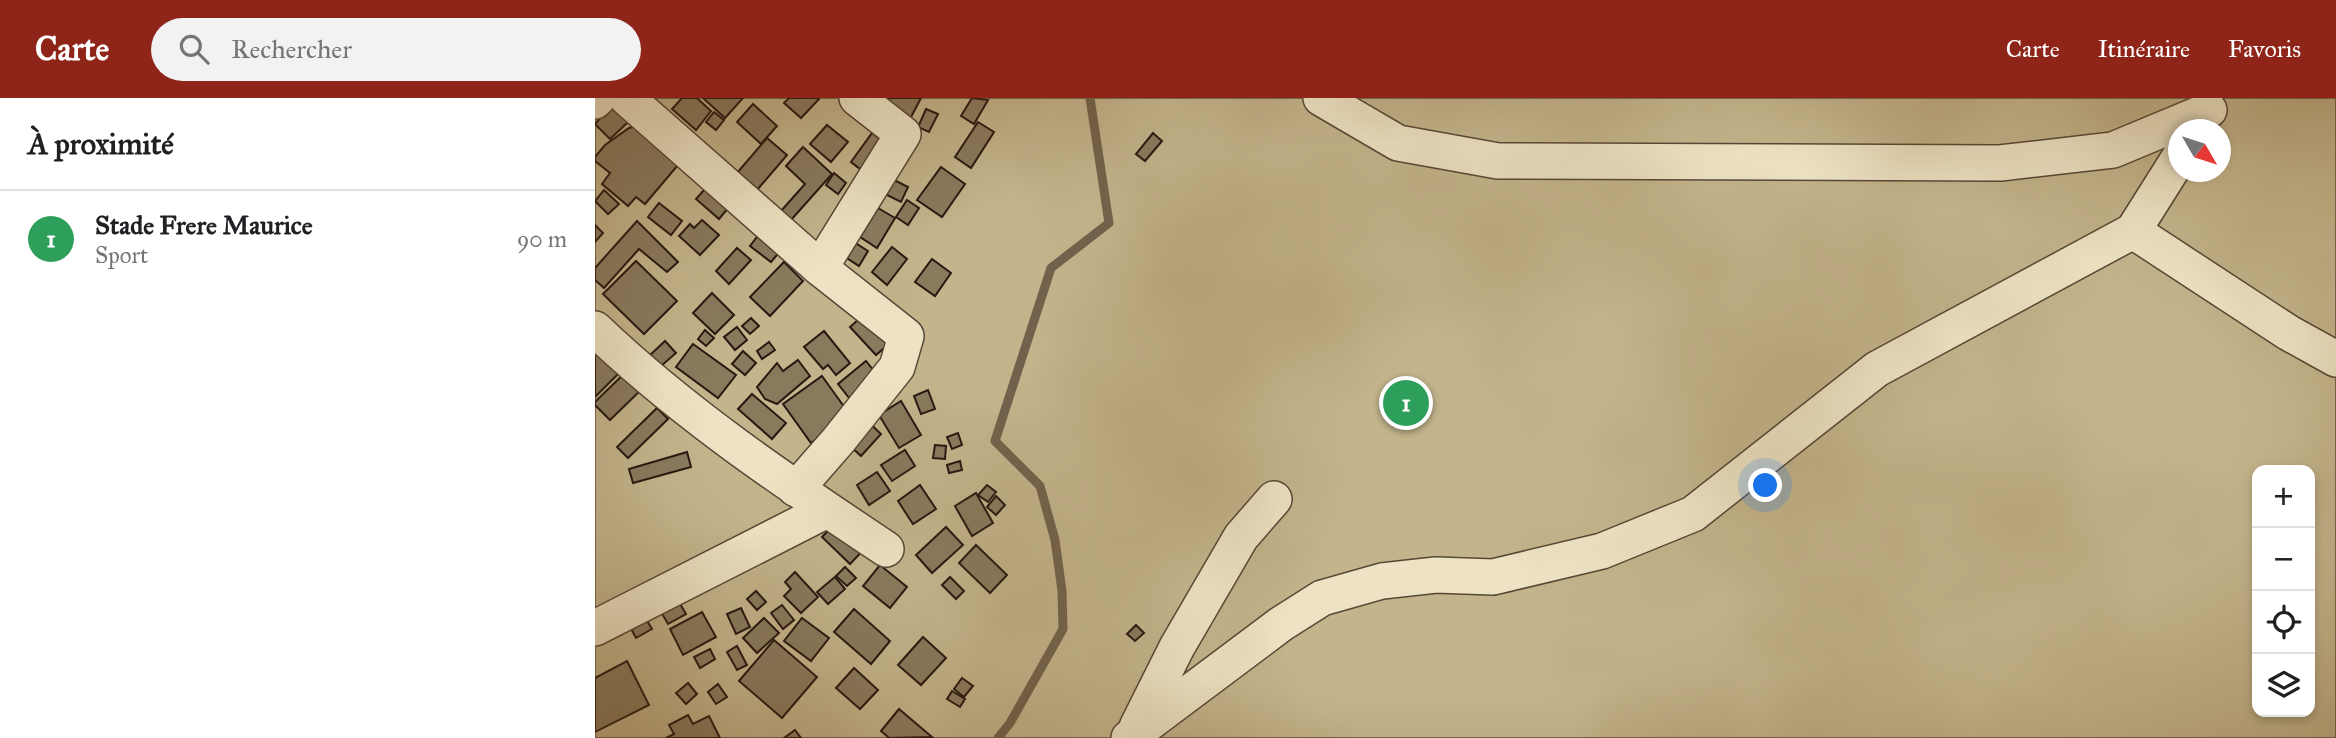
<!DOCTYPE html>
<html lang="fr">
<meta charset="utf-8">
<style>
:root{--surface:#fff;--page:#f2f2f2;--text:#202124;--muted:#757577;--line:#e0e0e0;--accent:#8f2418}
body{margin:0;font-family:"IM FELL Great Primer",serif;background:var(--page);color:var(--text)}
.controls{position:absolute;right:21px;bottom:21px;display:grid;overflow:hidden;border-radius:14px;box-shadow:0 4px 10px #0003}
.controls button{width:63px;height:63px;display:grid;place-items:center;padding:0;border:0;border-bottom:2px solid var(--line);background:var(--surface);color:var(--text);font:35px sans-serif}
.compass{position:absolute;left:1573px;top:21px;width:63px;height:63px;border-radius:50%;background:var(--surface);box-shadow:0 4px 10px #0003;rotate:129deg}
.you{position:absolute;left:1171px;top:388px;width:24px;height:24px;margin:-18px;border:5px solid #fff;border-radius:50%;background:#1a73e8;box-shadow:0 0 0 10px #1a73e833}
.badge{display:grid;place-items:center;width:46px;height:46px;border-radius:50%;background:var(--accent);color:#fff;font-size:23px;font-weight:700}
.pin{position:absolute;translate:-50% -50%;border:4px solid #fff;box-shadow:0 2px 7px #0006}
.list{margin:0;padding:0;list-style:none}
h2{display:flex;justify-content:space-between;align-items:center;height:91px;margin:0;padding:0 28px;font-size:30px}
h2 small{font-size:23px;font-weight:400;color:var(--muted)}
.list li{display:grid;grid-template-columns:46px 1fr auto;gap:21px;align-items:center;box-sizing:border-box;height:98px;padding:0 28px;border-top:2px solid var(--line)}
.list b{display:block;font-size:26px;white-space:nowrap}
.list p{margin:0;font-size:23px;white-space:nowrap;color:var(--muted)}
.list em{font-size:23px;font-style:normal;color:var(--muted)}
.icon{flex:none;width:38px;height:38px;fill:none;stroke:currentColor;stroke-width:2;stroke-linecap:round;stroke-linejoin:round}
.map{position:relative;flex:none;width:1741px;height:640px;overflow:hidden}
header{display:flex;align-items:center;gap:42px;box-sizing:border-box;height:98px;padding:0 35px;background:var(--accent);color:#fff}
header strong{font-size:33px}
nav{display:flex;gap:38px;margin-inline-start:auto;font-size:24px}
.search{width:490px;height:63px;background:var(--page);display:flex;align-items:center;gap:18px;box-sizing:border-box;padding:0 24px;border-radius:38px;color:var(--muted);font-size:26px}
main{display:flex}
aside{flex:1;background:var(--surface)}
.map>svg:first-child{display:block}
.green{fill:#c3b48c;stroke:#76664e;stroke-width:2;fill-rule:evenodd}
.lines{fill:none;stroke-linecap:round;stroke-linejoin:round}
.stream{stroke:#72624c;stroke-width:9}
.building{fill:#897a5e;stroke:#281811;stroke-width:2}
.minor-casing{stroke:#574736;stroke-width:38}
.minor{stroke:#ede3c4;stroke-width:35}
</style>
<header>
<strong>Carte</strong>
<div class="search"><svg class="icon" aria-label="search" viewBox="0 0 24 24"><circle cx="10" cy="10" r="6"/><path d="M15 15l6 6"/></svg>Rechercher</div>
<nav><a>Carte</a><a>Itinéraire</a><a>Favoris</a></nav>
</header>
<main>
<aside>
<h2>À proximité<small></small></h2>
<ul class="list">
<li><span class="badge" style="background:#2e9e5b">1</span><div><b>Stade Frere Maurice</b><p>Sport</p></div><em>90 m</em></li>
</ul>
</aside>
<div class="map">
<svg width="1741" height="640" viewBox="0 0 1741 640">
<rect width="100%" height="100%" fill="#e3d4a5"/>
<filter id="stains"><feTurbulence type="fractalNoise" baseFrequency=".00286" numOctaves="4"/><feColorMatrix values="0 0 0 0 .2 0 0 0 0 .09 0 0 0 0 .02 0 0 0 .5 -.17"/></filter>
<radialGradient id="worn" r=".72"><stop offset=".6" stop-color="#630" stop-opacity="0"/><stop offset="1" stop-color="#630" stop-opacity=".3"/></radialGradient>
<path class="green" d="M0,0H1741V640H0ZM1584,32H1626V74H1584ZM1662,372H1715V614H1662Z"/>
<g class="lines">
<polyline class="stream" points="403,640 415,625 468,531 467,493 460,442 445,388 400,343 456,170 514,125 495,0"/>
</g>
<g class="building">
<polygon points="23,0 41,26 32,25 15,41 0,26"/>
<polygon points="87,0 102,0 116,13 101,32 77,11"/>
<polygon points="108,0 148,0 130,20"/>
<polygon points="194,0 222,0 224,1 206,20 189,5"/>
<polygon points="291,0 326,0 313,25 285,10"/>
<polygon points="377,0 393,2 379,26 366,18"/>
<polygon points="158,6 182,28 166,46 142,24"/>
<polygon points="331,11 343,16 334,34 323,29"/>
<polygon points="119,14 129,22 121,32 111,24"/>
<polygon points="383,24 399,34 376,70 360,59"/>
<polygon points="47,26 89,60 50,106 41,99 33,108 7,86 15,75 0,63 0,59 10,47 34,30"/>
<polygon points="232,27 253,44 236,64 215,46"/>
<polygon points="277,35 296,49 274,78 256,64"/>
<polygon points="558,35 567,43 550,63 541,56"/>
<polygon points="172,40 192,57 162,92 142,75"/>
<polygon points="208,49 237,76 196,122 186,113 210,86 191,68"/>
<polygon points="346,69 370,86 347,119 322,102"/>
<polygon points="239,75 251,85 243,96 231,87"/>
<polygon points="297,81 313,89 306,104 290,96"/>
<polygon points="117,83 140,102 124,121 101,101"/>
<polygon points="9,92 24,106 13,116 0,103"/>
<polygon points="312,102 324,110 313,127 301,119"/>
<polygon points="64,105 87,123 76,137 53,119"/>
<polygon points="283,110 300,120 282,150 265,139"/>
<polygon points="107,122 124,137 105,157 84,138 95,126 99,130"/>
<polygon points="42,123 83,164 72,174 44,151 9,190 0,182 0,170"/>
<polygon points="0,127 8,135 0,144"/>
<polygon points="165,135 186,152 176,164 155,148"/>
<polygon points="251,139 273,153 264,168 241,153"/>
<polygon points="297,149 312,161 292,187 277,174"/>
<polygon points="142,150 156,162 134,186 121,173"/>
<polygon points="337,161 356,175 340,198 320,184"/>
<polygon points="41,163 82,203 49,236 8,196"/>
<polygon points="189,164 208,183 175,218 155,199"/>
<polygon points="117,195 139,217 120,236 98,215"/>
<polygon points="273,213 295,245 281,257 255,229"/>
<polygon points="156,220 164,228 155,236 147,228"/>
<polygon points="142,229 152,242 140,252 129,239"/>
<polygon points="110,232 119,240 111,248 103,241"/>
<polygon points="229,233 255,265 241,277 233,267 228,271 209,249"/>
<polygon points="0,235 32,267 0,299"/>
<polygon points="70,243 81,255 65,269 54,258"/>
<polygon points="174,244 180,252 167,261 162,253"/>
<polygon points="98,246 141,277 123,300 81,269"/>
<polygon points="148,253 161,265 150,277 137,266"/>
<polygon points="203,262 215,278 182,306 170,301 162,289 182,265 188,273"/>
<polygon points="271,263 287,283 259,306 243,286"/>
<polygon points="34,271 50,288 15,322 0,307 0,304"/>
<polygon points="227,278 255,317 216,345 188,306"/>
<polygon points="333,292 340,311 326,316 319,298"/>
<polygon points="157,296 191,325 177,341 143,311"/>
<polygon points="306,303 326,337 304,350 284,317"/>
<polygon points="62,310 73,321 33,360 22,349"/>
<polygon points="266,317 286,336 266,358 245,339"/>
<polygon points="363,335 367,347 357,351 352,339"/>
<polygon points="340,347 351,348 350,361 338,360"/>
<polygon points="310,352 320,368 297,383 286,367"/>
<polygon points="92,354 96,369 38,385 34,371"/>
<polygon points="365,363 367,372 354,375 352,367"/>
<polygon points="282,374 295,393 274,407 262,387"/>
<polygon points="325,387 341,411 318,426 303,403"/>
<polygon points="392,387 401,394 393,404 383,397"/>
<polygon points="381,395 398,425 377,438 360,408"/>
<polygon points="401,398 410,407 401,417 392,409"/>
<polygon points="245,420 274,446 255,466 227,439"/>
<polygon points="351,429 368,447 337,475 321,457"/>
<polygon points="381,447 412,477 395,495 364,465"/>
<polygon points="285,467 312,489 295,510 268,488"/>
<polygon points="250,469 261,480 252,488 241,478"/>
<polygon points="200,474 223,499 206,515 189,498 196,491 190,484"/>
<polygon points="240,479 250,491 233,506 222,494"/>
<polygon points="355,479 369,493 361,501 347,487"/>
<polygon points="161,493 171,504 162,512 152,501"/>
<polygon points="84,504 91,516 73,526 66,514"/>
<polygon points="187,507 199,522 188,531 176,515"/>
<polygon points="146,510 155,529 141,536 132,516"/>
<polygon points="259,511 295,543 276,566 239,534"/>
<polygon points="107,514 121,539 88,557 75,531"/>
<polygon points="48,516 57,531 41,540 33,525"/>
<polygon points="169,520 184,535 162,555 148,540"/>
<polygon points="207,520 234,540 216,563 189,543"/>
<polygon points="541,527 549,535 540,543 532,536"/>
<polygon points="328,539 351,560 326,587 303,567"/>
<polygon points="179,542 222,579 187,620 144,583"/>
<polygon points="142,548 152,567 142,572 132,554"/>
<polygon points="115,551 120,561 105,570 99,559"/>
<polygon points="32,563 54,607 0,634 0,580"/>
<polygon points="259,570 283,592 265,611 241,590"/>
<polygon points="367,580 378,588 369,599 359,591"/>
<polygon points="93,585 102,596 91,606 81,595"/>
<polygon points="123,586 132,599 121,606 113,594"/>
<polygon points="357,593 370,601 365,609 352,601"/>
<polygon points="304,611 337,639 294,640 286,633"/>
<polygon points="93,617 98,626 114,618 125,640 71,640 79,636 74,627"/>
<polygon points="200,632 206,640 189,640"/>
</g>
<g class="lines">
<g class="minor-casing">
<g id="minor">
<polyline points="32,0 225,170 311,238 302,269 243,343 201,391"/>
<polyline points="726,0 803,45 903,63 1405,65 1518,52 1614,12"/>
<polyline points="0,3 3,0"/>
<polyline points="1538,133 1694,235 1741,261"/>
<polyline points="225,170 308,36 262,0"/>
<path d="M0,231C89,316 189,383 291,451"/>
<polyline points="0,530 232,412"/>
<polyline points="542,629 582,549 646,439 679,401"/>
<polyline points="534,640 686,526 727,500 787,483 841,477 898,479 1007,453 1098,416 1282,271 1538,133 1584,60"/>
</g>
</g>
<use href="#minor" class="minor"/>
</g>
<rect width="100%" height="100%" filter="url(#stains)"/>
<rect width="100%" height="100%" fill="url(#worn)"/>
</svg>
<div class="controls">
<button>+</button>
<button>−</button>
<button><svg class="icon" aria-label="locate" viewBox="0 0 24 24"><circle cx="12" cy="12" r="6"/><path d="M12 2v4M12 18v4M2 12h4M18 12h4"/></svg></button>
<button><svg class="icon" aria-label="layers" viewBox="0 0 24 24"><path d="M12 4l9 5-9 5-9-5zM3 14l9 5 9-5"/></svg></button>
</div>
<svg class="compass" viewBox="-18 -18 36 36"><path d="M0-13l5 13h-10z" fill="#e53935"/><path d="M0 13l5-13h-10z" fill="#757577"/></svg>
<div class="you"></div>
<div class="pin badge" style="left:811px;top:305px;background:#2e9e5b">1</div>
</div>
</main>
